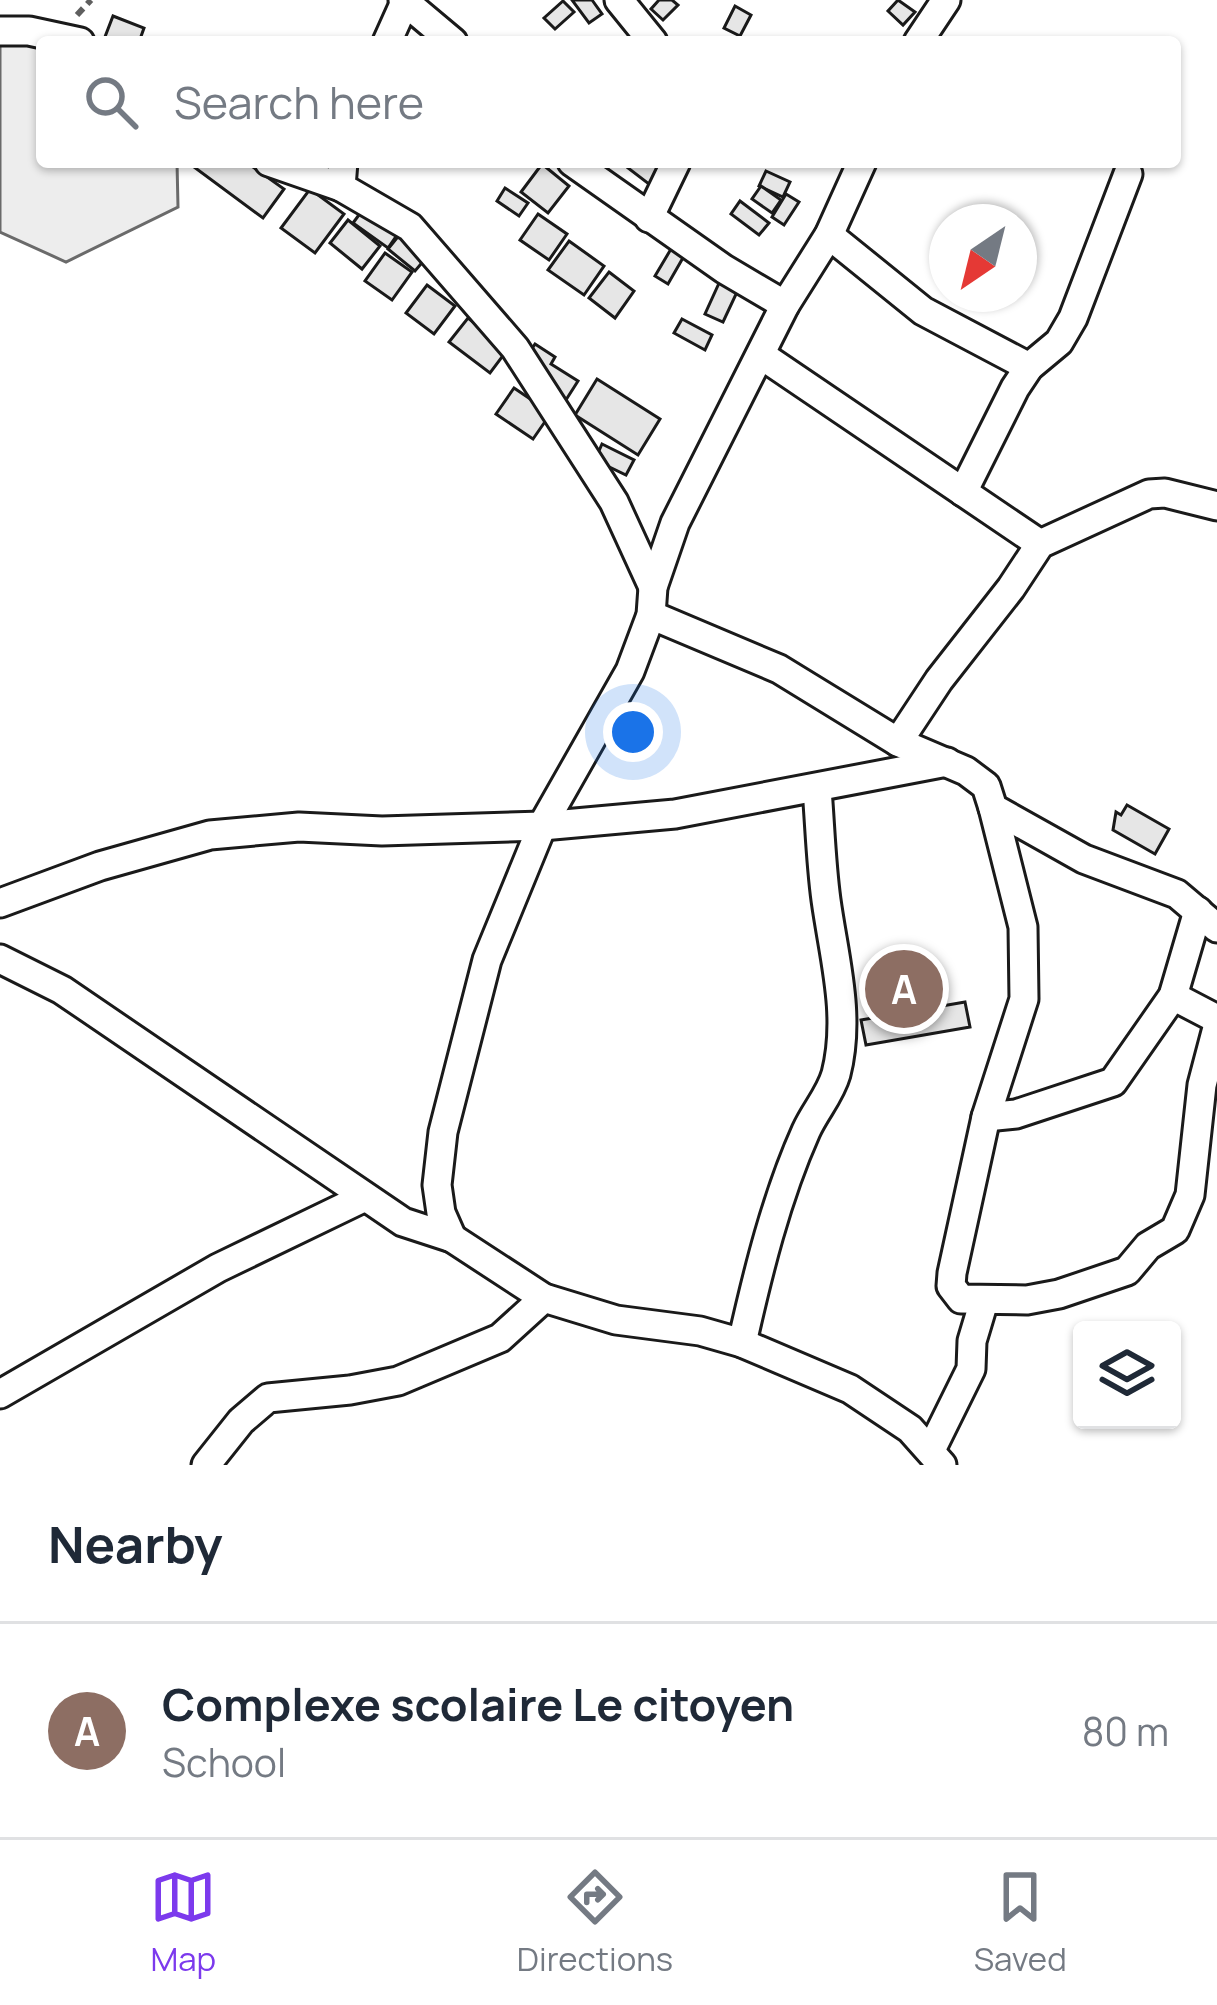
<!DOCTYPE html>
<style>
:root{--surface:#fff;--page:#f6f6f7;--text:#1f2937;--muted:#747a83;--line:#e0e1e3;--accent:#7c3aed}
body{margin:0;font-family:Manrope,sans-serif;background:var(--page);color:var(--text)}
.controls{position:absolute;right:36px;bottom:36px;display:grid;overflow:hidden;border-radius:12px;box-shadow:0 3px 9px #0004}
.controls button{width:108px;height:108px;display:grid;place-items:center;padding:0;border:0;border-bottom:3px solid var(--line);background:var(--surface);color:var(--text);font:60px sans-serif}
.compass{position:absolute;left:929px;top:204px;width:108px;height:108px;border-radius:50%;background:var(--surface);box-shadow:0 3px 9px #0004;rotate:215deg}
.you{position:absolute;left:633px;top:732px;width:42px;height:42px;margin:-30px;border:9px solid #fff;border-radius:50%;background:#1a73e8;box-shadow:0 0 0 18px #1a73e833}
.badge{display:grid;place-items:center;width:78px;height:78px;border-radius:50%;background:var(--accent);color:#fff;font-size:39px;font-weight:700}
.pin{position:absolute;translate:-50% -50%;border:6px solid #fff;box-shadow:0 3px 12px #0006}
.list{margin:0;padding:0;list-style:none}
h2{display:flex;justify-content:space-between;align-items:center;height:156px;margin:0;padding:0 48px;font-size:51px}
h2 small{font-size:39px;font-weight:400;color:var(--muted)}
.list li{display:grid;grid-template-columns:78px 1fr auto;gap:36px;align-items:center;box-sizing:border-box;height:216px;padding:0 48px;border-top:3px solid var(--line)}
.list b{display:block;font-size:45px;white-space:nowrap}
.list p{margin:0;font-size:39px;white-space:nowrap;color:var(--muted)}
.list em{font-size:39px;font-style:normal;color:var(--muted)}
.icon{flex:none;width:66px;height:66px;fill:none;stroke:currentColor;stroke-width:2;stroke-linecap:round;stroke-linejoin:round}
.map{position:relative;flex:none;width:1217px;height:1465px;overflow:hidden}
.search{position:absolute;background:var(--surface);box-shadow:0 3px 9px #0004;left:36px;right:36px;top:36px;height:132px;display:flex;align-items:center;gap:30px;box-sizing:border-box;padding:0 42px;border-radius:12px;color:var(--muted);font-size:45px}
.sheet{height:372px;background:var(--surface)}
nav{display:flex;justify-content:space-around;align-items:center;box-sizing:border-box;height:168px;border-top:3px solid var(--line);background:var(--surface);font-size:33px;color:var(--muted)}
nav a{display:grid;justify-items:center;gap:6px}
nav .on{color:var(--accent)}
.map>svg:first-child{display:block}
.built{fill:#ededed;stroke:#6a6a6a;stroke-width:3}
.building{fill:#e6e6e6;stroke:#1a1a1a;stroke-width:3}
.lines{fill:none;stroke-linecap:round;stroke-linejoin:round}
.street-casing{stroke:#1a1a1a;stroke-width:33}
.path{stroke:#5f5f5f;stroke-width:6;stroke-dasharray:9 6;stroke-linecap:butt}
.street{stroke:#fff;stroke-width:27}
</style>
<div class="map">
<svg width="1217" height="1465" viewBox="0 0 1217 1465">
<rect width="100%" height="100%" fill="#fff"/>
<polygon class="built" points="63,29 98,42 42,42 42,162 177,162 178,207 66,262 0,232 0,32"/>
<g class="building">
<polygon points="572,0 592,0 602,14 589,23"/>
<polygon points="659,0 672,0 678,5 663,20 651,9"/>
<polygon points="898,0 915,12 903,25 888,11"/>
<polygon points="563,1 574,12 555,29 544,18"/>
<polygon points="735,6 751,15 740,36 724,28"/>
<polygon points="113,16 144,28 139,42 103,42"/>
<polygon points="198,162 246,162 284,189 263,218 194,167"/>
<polygon points="632,162 680,162 658,191 628,168"/>
<polygon points="542,164 569,186 548,213 521,192"/>
<polygon points="766,171 790,182 783,197 759,186"/>
<polygon points="761,186 781,200 772,213 752,199"/>
<polygon points="505,188 528,203 519,216 497,201"/>
<polygon points="310,189 344,214 315,253 281,228"/>
<polygon points="786,194 799,202 784,225 772,217"/>
<polygon points="372,197 406,222 388,248 353,223"/>
<polygon points="740,201 769,223 759,235 731,214"/>
<polygon points="538,214 567,234 549,260 520,240"/>
<polygon points="348,220 380,246 362,269 330,243"/>
<polygon points="409,223 426,258 415,271 388,249"/>
<polygon points="569,241 604,266 584,295 548,270"/>
<polygon points="671,249 684,256 668,284 655,276"/>
<polygon points="385,253 412,272 392,300 365,281"/>
<polygon points="609,272 634,291 615,318 589,298"/>
<polygon points="720,281 738,290 723,322 705,314"/>
<polygon points="427,285 455,306 434,334 406,313"/>
<polygon points="468,318 508,349 490,373 449,342"/>
<polygon points="682,319 712,335 705,350 674,333"/>
<polygon points="535,344 555,357 551,364 578,381 564,403 516,373"/>
<polygon points="597,379 660,419 638,455 575,415"/>
<polygon points="514,388 551,413 533,439 496,414"/>
<polygon points="602,444 634,460 626,475 595,460"/>
<polygon points="1127,805 1169,829 1155,854 1113,830 1116,812 1121,815"/>
<polygon points="965,1002 970,1027 866,1045 861,1020"/>
</g>
<g class="lines">
<g class="street-casing">
<g id="street">
<polyline points="403,0 453,42"/>
<polyline points="619,0 653,42"/>
<polyline points="0,31 29,31 80,42"/>
<polyline points="387,42 405,2"/>
<polyline points="918,42 946,0"/>
<polyline points="269,162 341,187"/>
<polyline points="343,162 341,187 410,227 515,348 614,502 653,587"/>
<polyline points="572,162 724,269 785,305"/>
<polyline points="649,218 676,162"/>
<polyline points="829,235 923,311 1029,367"/>
<polyline points="761,355 1040,544"/>
<polyline points="963,492 1015,388 1029,367 1059,342 1073,318 1128,174"/>
<polyline points="651,615 779,669 898,742 966,771 986,786 993,808 1084,859 1177,894 1217,928"/>
<polyline points="898,742 939,680 1011,588 1040,544 1149,494 1165,493 1217,506"/>
<polyline points="993,808 1023,927 1024,999 986,1117 952,1273 951,1286 961,1299 1027,1300 1059,1294 1127,1271 1148,1246 1175,1230 1190,1195 1202,1085 1217,1028"/>
<polyline points="0,903 100,866 210,835 299,827 382,831 542,826 675,814 947,762"/>
<polyline points="0,959 62,990 403,1222 452,1238 544,1298 616,1320 700,1331 742,1343 850,1389 910,1429 942,1465"/>
<polyline points="1173,996 1217,1019"/>
<polyline points="986,1117 1016,1114 1113,1082 1173,996 1198,911"/>
<polyline points="452,1238 441,1213 437,1185 443,1132 487,960 542,826 630,671 651,615 653,587 675,523 785,305 829,235 862,162"/>
<path d="M742,1343C758,1272 776,1198 806,1131C815,1111 830,1095 836,1074C851,1015 834,958 826,900C821,863 820,826 817,789"/>
<polyline points="0,1394 218,1268 363,1198"/>
<polyline points="931,1450 971,1369 972,1341 984,1301"/>
<polyline points="206,1465 241,1421 268,1398 350,1390 398,1381 500,1338 544,1298"/>
</g>
</g>
<polyline class="path" points="77,15 91,0"/>
<use href="#street" class="street"/>
</g>
</svg>
<div class="controls">
<button><svg class="icon" aria-label="layers" viewBox="0 0 24 24"><path d="M12 4l9 5-9 5-9-5zM3 14l9 5 9-5"/></svg></button>
</div>
<svg class="compass" viewBox="-18 -18 36 36"><path d="M0-13l5 13h-10z" fill="#e53935"/><path d="M0 13l5-13h-10z" fill="#747a83"/></svg>
<div class="you"></div>
<div class="pin badge" style="left:904px;top:989px;background:#8d6e63">A</div>
<div class="search"><svg class="icon" aria-label="search" viewBox="0 0 24 24"><circle cx="10" cy="10" r="6"/><path d="M15 15l6 6"/></svg>Search here</div>
</div>
<section class="sheet">
<h2>Nearby<small></small></h2>
<ul class="list">
<li><span class="badge" style="background:#8d6e63">A</span><div><b>Complexe scolaire Le citoyen</b><p>School</p></div><em>80 m</em></li>
</ul>
</section>
<nav>
<a class="on"><svg class="icon" aria-label="map" viewBox="0 0 24 24"><path d="M3 6l6-2 6 2 6-2v14l-6 2-6-2-6 2zM9 4v14M15 6v14"/></svg>Map</a>
<a><svg class="icon" aria-label="directions" viewBox="0 0 24 24"><path d="M12 3l9 9-9 9-9-9zM9 14v-3h6M13 9l2 2-2 2"/></svg>Directions</a>
<a><svg class="icon" aria-label="saved" viewBox="0 0 24 24"><path d="M7 4h10v16l-5-4-5 4z"/></svg>Saved</a>
</nav>
